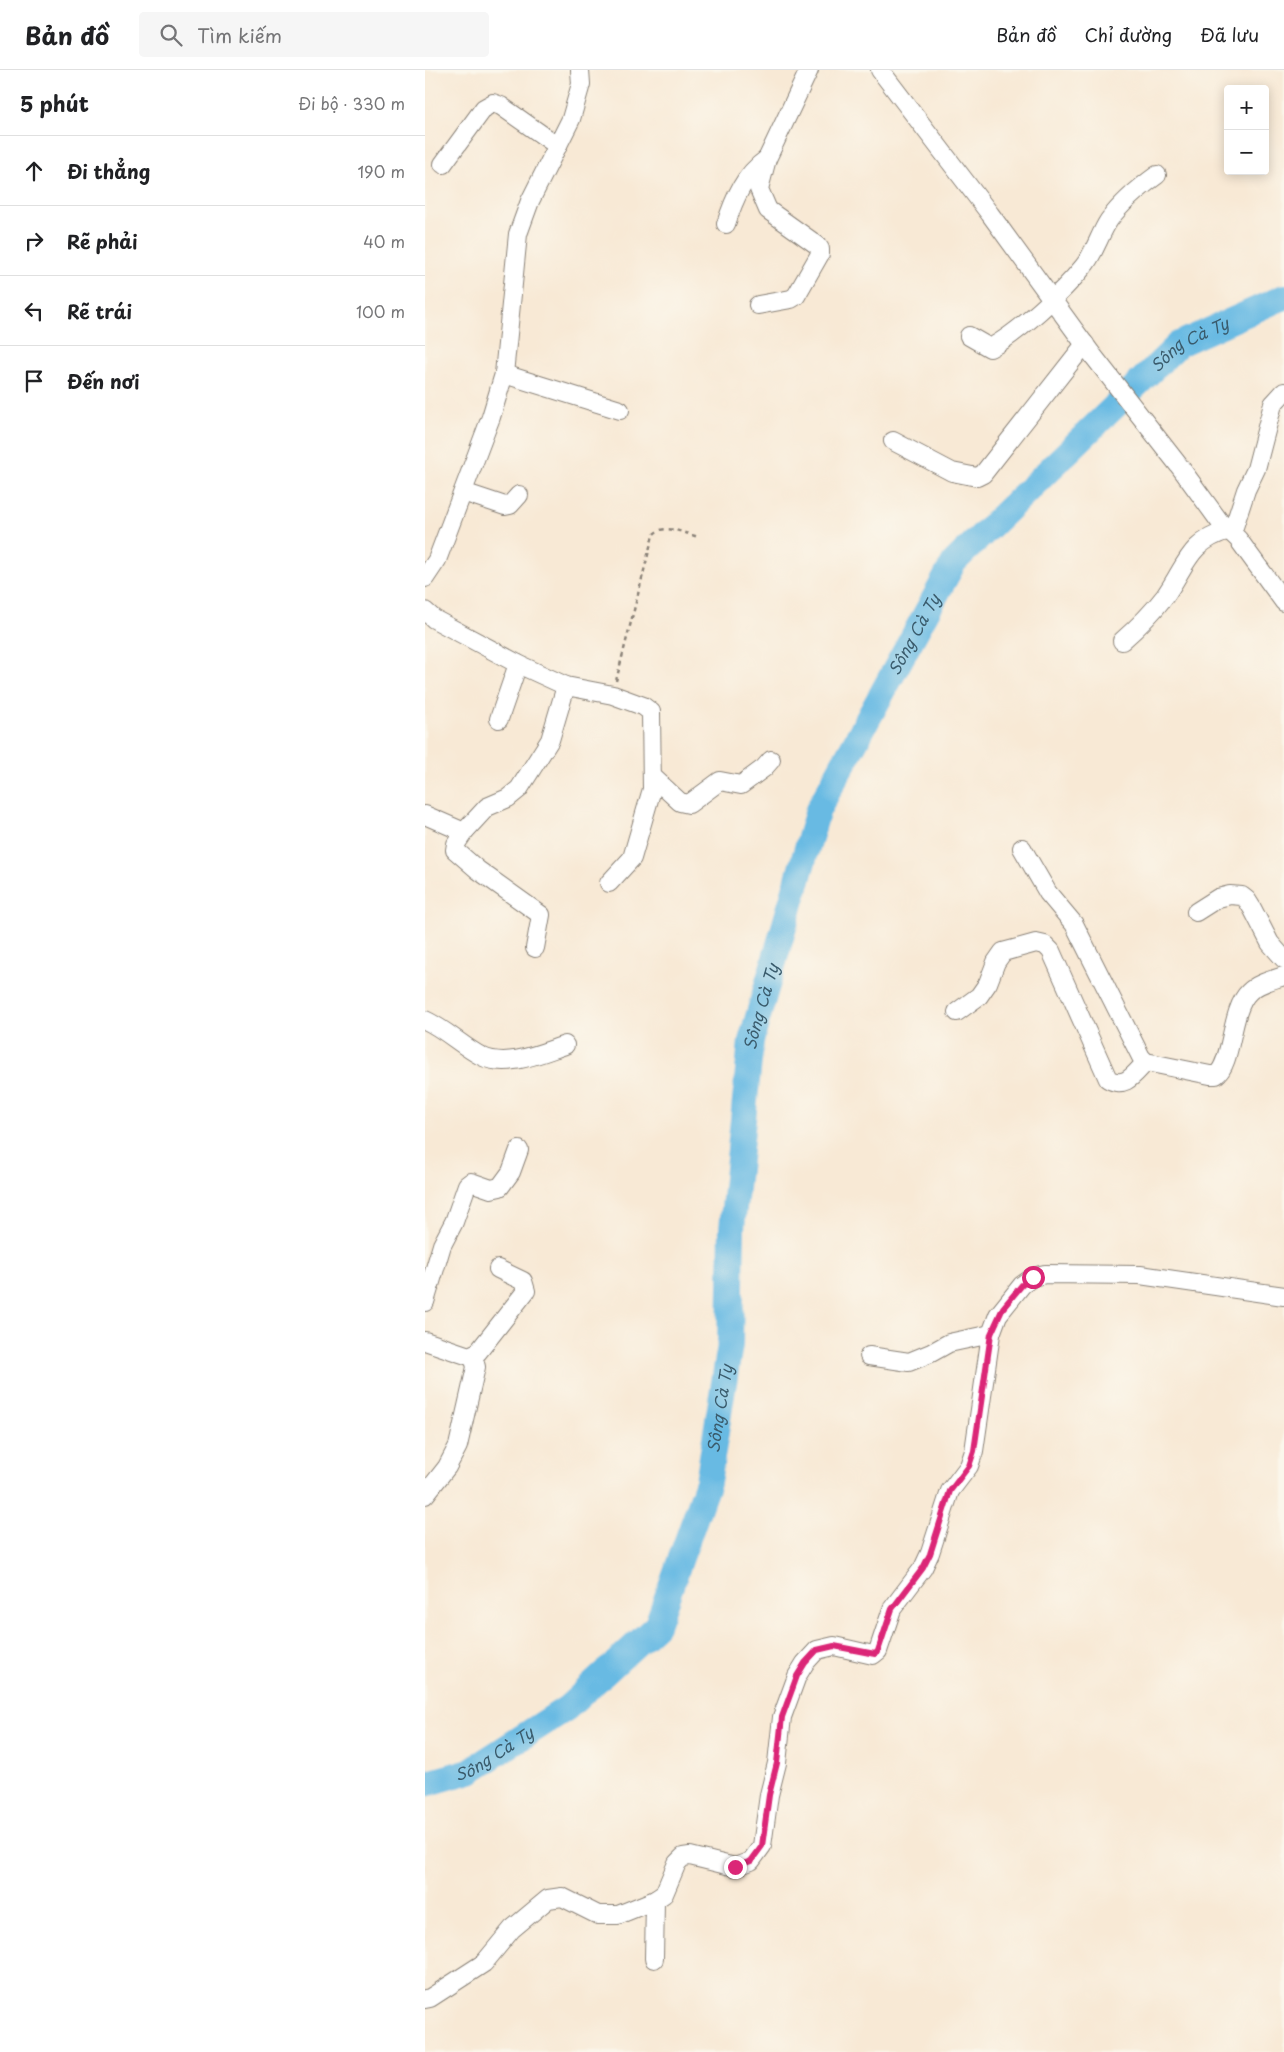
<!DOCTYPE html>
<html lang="vi">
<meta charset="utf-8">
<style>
:root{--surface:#fff;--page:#f6f6f6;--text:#202124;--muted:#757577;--line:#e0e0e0}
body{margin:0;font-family:"Playpen Sans",sans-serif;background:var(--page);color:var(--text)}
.controls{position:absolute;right:15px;top:15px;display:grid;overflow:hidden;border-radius:5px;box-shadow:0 2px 12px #0003}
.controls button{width:45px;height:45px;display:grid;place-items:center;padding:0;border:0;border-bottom:1px solid var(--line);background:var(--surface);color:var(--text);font:25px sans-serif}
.stop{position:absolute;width:15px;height:15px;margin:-11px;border:4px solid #db2777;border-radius:50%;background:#fff}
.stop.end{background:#db2777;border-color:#fff;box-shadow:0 1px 5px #0008}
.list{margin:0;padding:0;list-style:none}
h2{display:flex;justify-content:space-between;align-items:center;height:65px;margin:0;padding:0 20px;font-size:21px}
h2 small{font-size:16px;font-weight:400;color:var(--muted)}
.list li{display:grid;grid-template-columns:32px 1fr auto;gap:15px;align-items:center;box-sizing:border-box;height:70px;padding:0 20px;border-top:1px solid var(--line)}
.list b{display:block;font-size:19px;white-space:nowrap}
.list em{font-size:16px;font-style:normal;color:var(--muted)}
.icon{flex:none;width:28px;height:28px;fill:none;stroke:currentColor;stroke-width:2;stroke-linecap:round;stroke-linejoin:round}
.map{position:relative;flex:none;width:859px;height:1982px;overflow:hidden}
header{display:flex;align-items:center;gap:30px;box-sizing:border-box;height:70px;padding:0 25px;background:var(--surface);border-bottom:1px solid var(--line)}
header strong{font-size:24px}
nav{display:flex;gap:28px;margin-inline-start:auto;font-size:18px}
.search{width:350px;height:45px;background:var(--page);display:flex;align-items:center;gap:12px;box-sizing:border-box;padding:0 18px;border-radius:5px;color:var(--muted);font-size:19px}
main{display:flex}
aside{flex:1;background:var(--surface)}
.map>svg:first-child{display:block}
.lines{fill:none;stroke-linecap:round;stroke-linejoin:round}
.river{stroke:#68bae3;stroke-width:26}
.minor-casing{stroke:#8a8278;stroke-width:20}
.path{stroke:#8a8278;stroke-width:2.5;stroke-dasharray:4 4;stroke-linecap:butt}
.minor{stroke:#fff;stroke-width:18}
.route{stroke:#db2777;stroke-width:6}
.labels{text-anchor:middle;stroke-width:4;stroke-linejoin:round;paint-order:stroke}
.water-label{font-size:16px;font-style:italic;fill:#3a5b6c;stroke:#fbf7ec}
</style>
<header>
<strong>Bản đồ</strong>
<div class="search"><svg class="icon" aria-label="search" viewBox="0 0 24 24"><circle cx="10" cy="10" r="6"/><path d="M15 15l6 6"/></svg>Tìm kiếm</div>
<nav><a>Bản đồ</a><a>Chỉ đường</a><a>Đã lưu</a></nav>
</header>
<main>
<aside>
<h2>5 phút<small>Đi bộ · 330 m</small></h2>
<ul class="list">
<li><svg class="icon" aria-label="ahead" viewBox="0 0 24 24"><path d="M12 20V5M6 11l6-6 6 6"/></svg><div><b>Đi thẳng</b></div><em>190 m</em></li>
<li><svg class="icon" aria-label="right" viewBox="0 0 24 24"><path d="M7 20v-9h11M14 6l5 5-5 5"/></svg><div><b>Rẽ phải</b></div><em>40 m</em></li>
<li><svg class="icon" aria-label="left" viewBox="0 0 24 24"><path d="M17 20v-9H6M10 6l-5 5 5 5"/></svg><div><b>Rẽ trái</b></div><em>100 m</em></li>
<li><svg class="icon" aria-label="arrive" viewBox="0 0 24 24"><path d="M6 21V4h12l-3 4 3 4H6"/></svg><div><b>Đến nơi</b></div></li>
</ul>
</aside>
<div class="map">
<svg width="859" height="1982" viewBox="0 0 859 1982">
<rect width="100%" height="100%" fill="#fbf7ec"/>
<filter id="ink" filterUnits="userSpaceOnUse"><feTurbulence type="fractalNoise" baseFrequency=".02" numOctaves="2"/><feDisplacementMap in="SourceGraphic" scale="10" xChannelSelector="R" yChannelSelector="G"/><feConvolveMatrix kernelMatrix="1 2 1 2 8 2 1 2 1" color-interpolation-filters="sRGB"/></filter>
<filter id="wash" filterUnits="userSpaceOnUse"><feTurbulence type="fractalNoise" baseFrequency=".0096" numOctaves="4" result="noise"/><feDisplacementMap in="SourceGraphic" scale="20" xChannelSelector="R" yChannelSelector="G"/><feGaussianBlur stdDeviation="1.12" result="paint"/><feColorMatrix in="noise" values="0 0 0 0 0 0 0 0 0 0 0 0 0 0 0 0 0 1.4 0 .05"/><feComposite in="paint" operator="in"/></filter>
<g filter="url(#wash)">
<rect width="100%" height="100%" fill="#f8e9d5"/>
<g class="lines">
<path class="river" id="s1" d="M0,1714L45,1701L142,1638L232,1555L283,1412L305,1275L307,1158L326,971L393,740L529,492L754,274L859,227"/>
</g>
</g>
<g filter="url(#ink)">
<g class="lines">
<g class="minor-casing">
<g id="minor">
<polyline points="455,0 565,144 666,283 755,397 795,452 813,469 859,532"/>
<polyline points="18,94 59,38 68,33 76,36 133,76"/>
<path d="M301,154C309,129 319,105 342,89"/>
<polyline points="333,235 366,229 371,226 395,184 395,179 392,175 343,140 334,119 342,89 384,0"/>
<path d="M544,266L565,278C593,263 638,222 658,197C670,183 674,165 684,150C697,132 714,118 732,105"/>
<polyline points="79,304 195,340"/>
<polyline points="468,371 527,402 552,407 558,404 660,274"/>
<polyline points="38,422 80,436 85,435 94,425"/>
<polyline points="807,463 821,420 831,399 848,334 859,322"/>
<polyline points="0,508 12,490 66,347 79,304 93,164 105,131 146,49 156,14 155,0"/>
<polyline points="0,541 9,549 93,594 141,616 188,625 218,636 226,642 227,719 207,788 184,813"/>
<path d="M697,571C713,557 727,543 740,526C762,495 763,472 804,460"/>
<polyline points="74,649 93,594"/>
<polyline points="228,707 255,732 264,734 295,711 316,715 339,698 346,690"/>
<polyline points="0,745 39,762 62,737 83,728 94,719 125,670 141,616"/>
<polyline points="39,762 31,774 30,780 53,800 116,845 110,878"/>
<path d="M597,778L623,823L649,854L716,987L721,992L785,1005H791C808,993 805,940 824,922C833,913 847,910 859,906"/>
<polyline points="771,842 793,828 805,825 817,826 822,830 827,838 845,873 859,889"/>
<path d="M532,942L554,926L563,913L571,892L578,882L611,873L620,875L626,881L683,1009C701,1019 709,1004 721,992"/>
<path d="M0,950C20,959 37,976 56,986C81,999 116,983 140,975"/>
<polyline points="0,1232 17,1175 29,1152 42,1115 46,1112 66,1119 75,1117 86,1102 94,1080"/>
<polyline points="0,1271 44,1286 53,1282 101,1221 98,1211 73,1199"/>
<polyline points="444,1286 484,1292 506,1283 524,1273 566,1264"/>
<polyline points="0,1425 22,1397 33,1376 51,1297 48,1286"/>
<polyline points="229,1889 230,1830"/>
<polyline points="0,1929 5,1928 59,1893 87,1859 123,1829 137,1827 173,1845 193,1845 230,1830 239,1824 252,1793 258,1787 265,1786 310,1797 326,1791 337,1776 344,1725 352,1693 357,1647 372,1606 380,1593 392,1580 409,1576 448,1585 453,1581 467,1539 498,1498 505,1483 525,1421 544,1396 549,1381 566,1264 573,1245 597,1215 608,1207 620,1204 715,1205 859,1226"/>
</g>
</g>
<path class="path" d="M191,611L228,465C239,452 260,464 274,467"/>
<use href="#minor" class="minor"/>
</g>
</g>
<g class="lines" filter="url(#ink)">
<polyline class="route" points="310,1797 326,1791 337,1776 344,1725 352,1693 357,1647 372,1606 380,1593 392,1580 409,1576 450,1584 453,1581 467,1539 498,1498 505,1484 525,1421 544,1396 549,1381 566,1264 578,1238 597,1215 608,1207"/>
</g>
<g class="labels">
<g class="water-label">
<text dy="6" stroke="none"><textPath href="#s1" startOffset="1726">Sông Cà Ty</textPath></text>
<text dy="6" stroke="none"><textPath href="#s1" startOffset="1321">Sông Cà Ty</textPath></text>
<text dy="6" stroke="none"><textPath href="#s1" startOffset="916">Sông Cà Ty</textPath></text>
<text dy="6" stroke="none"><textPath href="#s1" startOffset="511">Sông Cà Ty</textPath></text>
<text dy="6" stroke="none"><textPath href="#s1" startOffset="76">Sông Cà Ty</textPath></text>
</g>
</g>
</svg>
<div class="controls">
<button>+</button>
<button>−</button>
</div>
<div class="stop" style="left:608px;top:1207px"></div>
<div class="stop end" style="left:310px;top:1797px"></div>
</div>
</main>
